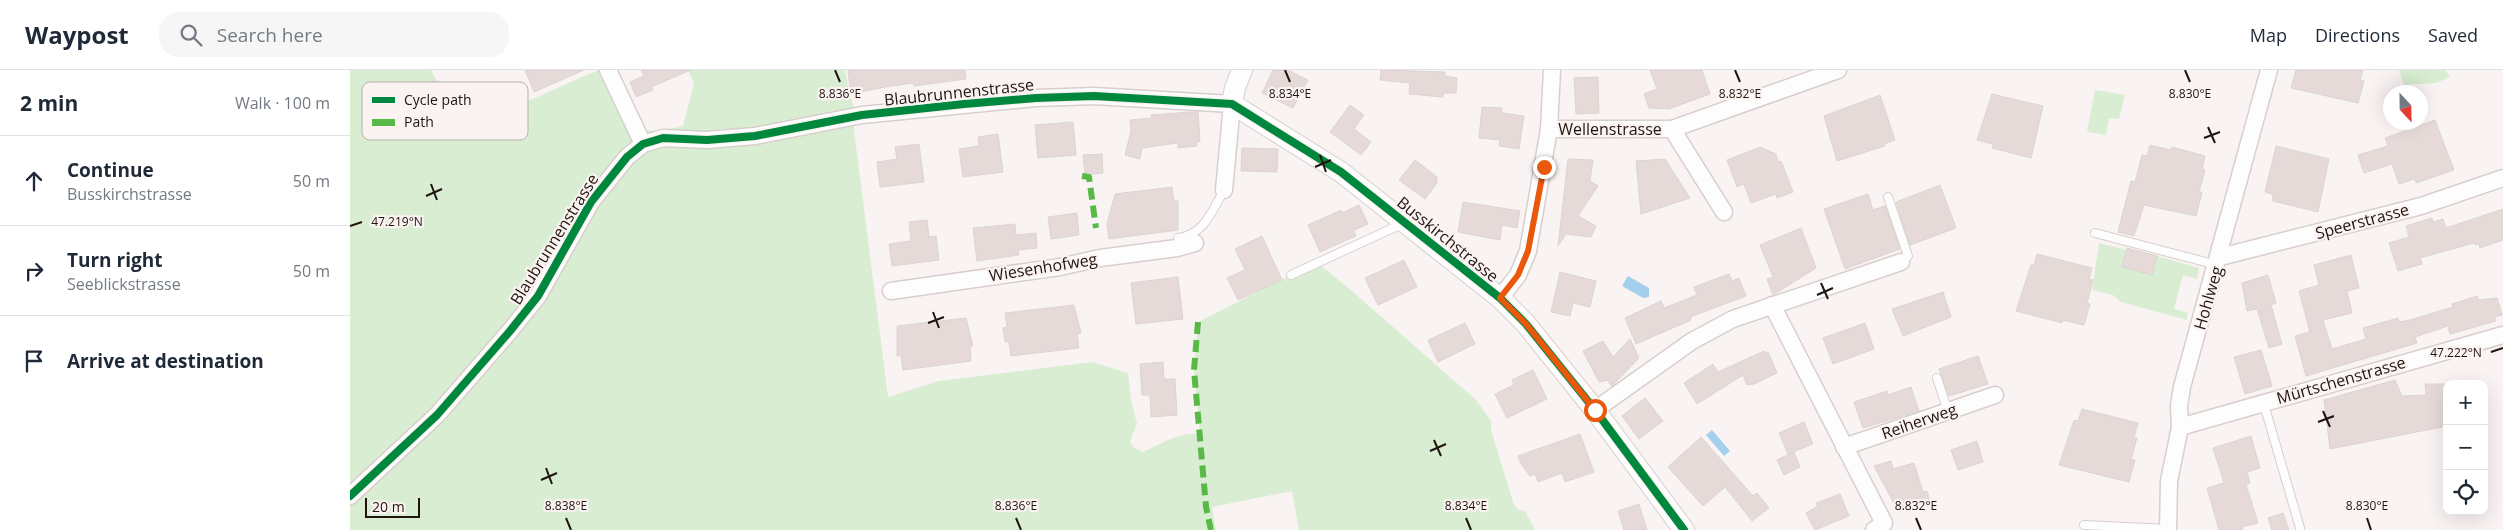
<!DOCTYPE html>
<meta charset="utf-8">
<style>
:root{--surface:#fff;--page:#f6f6f7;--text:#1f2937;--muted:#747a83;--line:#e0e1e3}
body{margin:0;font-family:"Open Sans",sans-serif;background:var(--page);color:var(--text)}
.controls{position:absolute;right:15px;bottom:15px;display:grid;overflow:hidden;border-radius:10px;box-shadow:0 5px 20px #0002}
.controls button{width:45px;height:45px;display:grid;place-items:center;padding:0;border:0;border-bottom:1px solid var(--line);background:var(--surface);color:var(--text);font:25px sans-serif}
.compass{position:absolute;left:2033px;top:15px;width:45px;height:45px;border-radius:50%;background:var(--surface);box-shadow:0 5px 20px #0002;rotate:158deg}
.scale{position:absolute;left:15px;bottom:12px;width:55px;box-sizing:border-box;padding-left:5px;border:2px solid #201410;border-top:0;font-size:14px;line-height:18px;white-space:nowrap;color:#201410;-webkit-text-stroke:4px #fbf3f1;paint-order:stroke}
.stop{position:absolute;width:15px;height:15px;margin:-11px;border:4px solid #ea580c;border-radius:50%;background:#fff}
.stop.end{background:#ea580c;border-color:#fff;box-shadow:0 1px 5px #0008}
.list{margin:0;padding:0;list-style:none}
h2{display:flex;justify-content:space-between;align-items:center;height:65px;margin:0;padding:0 20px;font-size:21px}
h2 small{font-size:16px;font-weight:400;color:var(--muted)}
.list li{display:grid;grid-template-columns:32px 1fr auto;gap:15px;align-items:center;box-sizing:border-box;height:90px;padding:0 20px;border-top:1px solid var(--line)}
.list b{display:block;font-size:19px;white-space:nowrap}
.list p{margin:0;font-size:16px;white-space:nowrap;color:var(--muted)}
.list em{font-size:16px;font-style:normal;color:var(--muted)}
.icon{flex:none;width:28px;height:28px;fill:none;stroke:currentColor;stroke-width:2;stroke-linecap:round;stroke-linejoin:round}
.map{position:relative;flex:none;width:2153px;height:460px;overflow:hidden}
header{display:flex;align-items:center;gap:30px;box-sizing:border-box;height:70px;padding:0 25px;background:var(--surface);border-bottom:1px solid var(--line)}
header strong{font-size:24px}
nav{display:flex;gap:28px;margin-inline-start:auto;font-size:18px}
.search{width:350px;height:45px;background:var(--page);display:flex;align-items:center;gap:12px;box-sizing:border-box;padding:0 18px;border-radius:20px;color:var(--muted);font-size:19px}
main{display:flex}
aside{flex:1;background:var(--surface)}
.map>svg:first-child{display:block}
.green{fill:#d8edd2}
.water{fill:#a4d0ee}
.building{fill:#e5dad7;stroke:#dcd4d1}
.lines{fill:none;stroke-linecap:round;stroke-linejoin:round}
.service-casing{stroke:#d8cfcd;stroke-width:10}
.minor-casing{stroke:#d8cfcd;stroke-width:19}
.tertiary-casing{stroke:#d8cfcd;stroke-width:22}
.service{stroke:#fefdfd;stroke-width:8}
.minor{stroke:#fefdfd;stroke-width:16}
.tertiary{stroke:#fefdfd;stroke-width:20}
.quiet{stroke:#58b947;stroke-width:6;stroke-dasharray:12 6;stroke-linecap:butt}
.cycleway-casing{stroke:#fbf3f1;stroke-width:11}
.cycleway{stroke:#00873e;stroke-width:8}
.route{stroke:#ea580c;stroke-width:6}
.ticks{fill:none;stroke:#201410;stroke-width:2}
.labels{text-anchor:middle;stroke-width:4.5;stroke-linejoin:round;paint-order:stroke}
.street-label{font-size:16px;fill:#201410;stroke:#fbf3f1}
.key{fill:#fbf3f1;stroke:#b9b0ae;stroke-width:1}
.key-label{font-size:14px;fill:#201410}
.ticks-label{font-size:12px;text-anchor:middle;fill:#201410;stroke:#fbf3f1;stroke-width:4.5;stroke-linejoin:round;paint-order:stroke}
</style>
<header>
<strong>Waypost</strong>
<div class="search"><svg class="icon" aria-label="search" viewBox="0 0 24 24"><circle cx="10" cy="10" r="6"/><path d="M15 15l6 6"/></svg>Search here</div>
<nav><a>Map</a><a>Directions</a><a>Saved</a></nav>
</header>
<main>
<aside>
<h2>2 min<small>Walk · 100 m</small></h2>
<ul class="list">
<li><svg class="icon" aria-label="ahead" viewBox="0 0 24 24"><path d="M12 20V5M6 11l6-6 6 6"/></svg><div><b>Continue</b><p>Busskirchstrasse</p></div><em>50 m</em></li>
<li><svg class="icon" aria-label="right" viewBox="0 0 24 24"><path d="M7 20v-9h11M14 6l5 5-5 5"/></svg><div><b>Turn right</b><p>Seeblickstrasse</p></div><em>50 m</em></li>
<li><svg class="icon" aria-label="arrive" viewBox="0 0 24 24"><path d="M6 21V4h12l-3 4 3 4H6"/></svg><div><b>Arrive at destination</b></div></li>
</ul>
</aside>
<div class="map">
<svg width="2153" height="460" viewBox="0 0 2153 460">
<rect width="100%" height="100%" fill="#f9f4f3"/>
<g class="green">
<path d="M0,0H81L85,8L116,32L132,37L183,29L248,0H261L285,49L296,60L310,61L333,56L344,13L338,0H495L504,41L503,52L538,327L589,311L742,292L778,303L781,330L787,354L780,371L783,377L793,382C812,374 827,362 850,364L844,300L848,252L941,205L970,195L1002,221L1126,330L1141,351V360L1163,432L1168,440L1175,441L1185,460H949L942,421L862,437L866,460H0Z"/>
<polygon points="2049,0 2095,0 2100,7 2086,13 2054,15"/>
<polygon points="1745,20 1775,25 1769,49 1759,48 1756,65 1737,62"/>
<polygon points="1749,173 1777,180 1773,197 1802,205 1807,186 1849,198 1847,209 1833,205 1824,239 1838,243 1837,250 1771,232 1763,225 1742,220"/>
</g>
<g class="water">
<polygon points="1278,206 1299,218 1299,227 1293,228 1272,216"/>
<polygon points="1362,360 1380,381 1374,386 1356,365"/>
</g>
<g class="building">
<polygon points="175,0 234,0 184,22"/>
<polygon points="291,0 341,0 301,17 303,20 286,27 280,12 294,6"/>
<polygon points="507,0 615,0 616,9 564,16 563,13 535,17 501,24 498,1"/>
<polygon points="923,0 938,0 958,10 943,38 912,23"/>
<polygon points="1031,0 1095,2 1095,6 1107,8 1106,23 1093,23 1093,27 1059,24 1060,13 1030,10"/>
<polygon points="1300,0 1352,0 1360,24 1319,39 1299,38 1294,24 1307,19"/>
<polygon points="1946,0 2013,0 2010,10 2014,11 2008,33 1941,18"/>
<polygon points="1248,7 1249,43 1226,44 1224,8"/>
<polygon points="1642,24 1693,36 1681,88 1642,78 1643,74 1627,70"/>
<polygon points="1530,25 1545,70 1534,74 1535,76 1487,91 1474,46"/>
<polygon points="1000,35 1014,45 1004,59 1021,72 1011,85 980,62"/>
<polygon points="1132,37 1152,38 1152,43 1174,46 1169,79 1149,76 1150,70 1129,68"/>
<polygon points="839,42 848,42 850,71 846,72 847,76 828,78 828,73 792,78 790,89 775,85 781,61 780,50 802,48 801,45"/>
<polygon points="2085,50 2104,100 2066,113 2065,109 2049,114 2042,94 2014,103 2008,85 2038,76 2035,68"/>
<polygon points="723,52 726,85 688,88 685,55"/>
<polygon points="648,64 653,102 613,107 609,79 629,76 628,67"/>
<polygon points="569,74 574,112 530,117 527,92 547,89 545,77"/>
<polygon points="1800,75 1821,80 1822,77 1855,86 1852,99 1855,100 1849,122 1852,122 1846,146 1794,135 1784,166 1768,162 1781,111 1785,112 1792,85 1797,86"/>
<polygon points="1926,76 1979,89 1968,142 1923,131 1922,124 1915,122"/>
<polygon points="1410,77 1426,84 1428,92 1431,91 1443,122 1427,128 1426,124 1401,133 1394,114 1387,117 1377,90"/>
<polygon points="892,78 928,79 927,102 891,101"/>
<polygon points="752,84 753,103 735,105 733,85"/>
<polygon points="1218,89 1243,90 1240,111 1248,116 1228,146 1246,156 1241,167 1216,164 1208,176"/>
<polygon points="1315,89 1340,128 1291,144 1286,91"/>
<polygon points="1065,90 1087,107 1087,113 1075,129 1049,110"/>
<polygon points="1590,115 1606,158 1560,175 1546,132"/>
<polygon points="822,117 824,131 828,131 828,160 759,169 757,154 765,124"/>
<polygon points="1518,124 1523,140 1535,136 1550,179 1495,199 1474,139"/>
<polygon points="1113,132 1170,141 1167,158 1152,155 1150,170 1108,162"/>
<polygon points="1009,135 1018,154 1004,160 1006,166 970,182 958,155 991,140 992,143"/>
<polygon points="2153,139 2153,170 2130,178 2129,174 2125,175 2124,173 2070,188 2072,194 2048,201 2039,173 2059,167 2056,156 2082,148 2083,152 2093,149 2096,158"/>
<polygon points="727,143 729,165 701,169 698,147"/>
<polygon points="577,150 579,167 586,166 589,190 542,196 539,174 561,171 559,152"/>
<polygon points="665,154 666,165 686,163 687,178 668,180 669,185 627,191 623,158"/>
<polygon points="1451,158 1466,198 1423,225 1417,209 1423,207 1410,175"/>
<polygon points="912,166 932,210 888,230 877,208 895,200 885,179"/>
<polygon points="1777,178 1807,186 1802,205 1772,197"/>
<polygon points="1687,184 1742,198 1739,209 1743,210 1737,233 1740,234 1734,255 1713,250 1712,253 1666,241 1681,195 1684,195"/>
<polygon points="2001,185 2009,218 1997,221 2002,243 1973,250 1982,279 2016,269 2013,258 2048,248 2049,252 2060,250 2103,237 2102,234 2127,226 2129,230 2147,228 2152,245 2144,247 2146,251 2100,264 2098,256 2065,267 2067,273 1956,306 1945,266 1960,262 1949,221 1969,215 1964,195"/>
<polygon points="1054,190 1067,217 1028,235 1015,208"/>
<polygon points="1210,202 1246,211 1240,237 1223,233 1220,246 1201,242"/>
<polygon points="1379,204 1382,211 1389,208 1396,226 1340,247 1341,250 1286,274 1275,248 1311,231 1314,238 1347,225 1344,217"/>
<polygon points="1918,205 1926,233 1921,235 1932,274 1919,278 1907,239 1897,241 1892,213"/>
<polygon points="828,207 833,249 786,254 781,213"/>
<polygon points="1593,222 1601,247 1553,266 1542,239"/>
<polygon points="724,235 731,263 727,264 729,278 661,286 659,272 655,272 653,258 657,257 655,243"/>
<polygon points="616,248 623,276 620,277 621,291 553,300 551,285 547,286 547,256"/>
<polygon points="1115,253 1125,274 1088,292 1078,270"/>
<polygon points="1515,253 1524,279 1483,294 1473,268"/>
<polygon points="1280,269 1289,288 1262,316 1257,310 1249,312 1233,281 1253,271 1263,287"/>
<polygon points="1911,280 1922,316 1895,324 1884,287"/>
<polygon points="1414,281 1416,283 1418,282 1427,303 1404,314 1397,315 1393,305 1347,334 1334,313 1363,294 1368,302"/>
<polygon points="1628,286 1638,314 1599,326 1589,299"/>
<polygon points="813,292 814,309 825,309 827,345 801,347 800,325 792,325 790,294"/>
<polygon points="1183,300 1197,329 1157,348 1145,324 1164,315 1162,310"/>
<polygon points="2045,310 2052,326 2076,325 2075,314 2097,314 2097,356 1980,379 1974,330"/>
<polygon points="1561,317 1569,341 1513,358 1504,332 1537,321 1538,325"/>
<polygon points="1295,328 1313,351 1289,369 1272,346"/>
<polygon points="1732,339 1788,353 1784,367 1787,368 1781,389 1785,390 1779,412 1709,395 1724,350 1728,351"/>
<polygon points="1454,352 1463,374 1438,384 1429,363"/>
<polygon points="1230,364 1244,402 1215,412 1212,403 1188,412 1185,404 1180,406 1171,394 1168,386"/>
<polygon points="1901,366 1910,398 1897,402 1900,413 1896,414 1908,453 1892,457 1893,460 1869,460 1857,418 1874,413 1863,378"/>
<polygon points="1351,367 1403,426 1407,423 1419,438 1402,451 1375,417 1353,436 1318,397"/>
<polygon points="1627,371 1633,392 1608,400 1601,380"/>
<polygon points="1444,382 1450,397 1434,405 1427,390"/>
<polygon points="1541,391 1543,399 1564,393 1573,422 1577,421 1581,434 1555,442 1550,429 1553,439 1548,441 1524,396"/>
<polygon points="1490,424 1499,446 1465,460 1456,443 1468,436 1466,433"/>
<polygon points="1289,434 1297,460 1274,460 1268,441"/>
<polygon points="1933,443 1939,460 1922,460 1918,448"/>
</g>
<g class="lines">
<g class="service-casing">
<g id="service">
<polyline points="1538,127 1558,186 1551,192"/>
<polyline points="1745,163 1867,195"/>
<path d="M828,168C854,165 862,141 874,120"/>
<polyline points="941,205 1054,153"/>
<polyline points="1587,308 1598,342"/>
<polyline points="1913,331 1950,458"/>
<polyline points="1734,455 1818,459"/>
</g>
</g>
<g class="minor-casing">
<g id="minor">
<polyline points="258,0 293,74"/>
<polyline points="1199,59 1322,59 1488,0"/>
<polyline points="1322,59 1374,142"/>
<polyline points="1870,187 2071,136 2153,108"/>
<polyline points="541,221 710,197 750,188 827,178 845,173"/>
<polyline points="1150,228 1168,205 1178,181 1199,59 1202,0"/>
<polyline points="1422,235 1534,453 1524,460"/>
<polyline points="1245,340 1342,271 1383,249 1551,192"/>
<polyline points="1830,357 2153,265"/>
<polyline points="1494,377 1645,325"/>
<polyline points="0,426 87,345 160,261 188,226 241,132 277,87 293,74 313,68 357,70 405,66 512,45 686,28 744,26 882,34 874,120"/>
<polyline points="1818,460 1819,411 1830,357 1829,336 1832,317 1919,0"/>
</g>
</g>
<g class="tertiary-casing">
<polyline id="tertiary" points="892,0 885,18 882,34 991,102 1150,228 1176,254 1245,340 1334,460"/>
</g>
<use href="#service" class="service"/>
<use href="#minor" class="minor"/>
<use href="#tertiary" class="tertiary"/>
<g class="quiet">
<polyline points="732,106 739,107 746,158"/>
<polyline points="848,252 844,300 856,437 861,460"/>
</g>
<g class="cycleway-casing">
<polyline id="cycleway" points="0,426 87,345 160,261 188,226 241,132 277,87 293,74 313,68 357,70 405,66 512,45 614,34 686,28 744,26 882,34 991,102 1150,228 1176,254 1245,340 1334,460"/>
</g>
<use href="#cycleway" class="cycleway"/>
</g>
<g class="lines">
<polyline class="route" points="1194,97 1178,181 1168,205 1150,228 1176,254 1245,340"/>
</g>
<path class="ticks" d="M485,0L490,12M935,0L940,12M1385,0L1390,12M1835,0L1840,12M1858,57L1865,73M1854,68L1870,62M970,85L976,102M965,97L981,90M81,114L87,130M76,126L92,119M0,156L12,152M1471,213L1478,229M1467,225L1483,218M583,242L589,258M578,253L594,247M2141,282L2153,278M1973,341L1980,357M1968,352L1984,346M1084,370L1091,386M1080,381L1096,374M196,398L202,414M191,410L207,403M216,448L221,460M666,448L671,460M1116,448L1121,460M1566,448L1571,460M2017,448L2021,460"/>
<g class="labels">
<g class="street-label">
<text transform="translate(609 22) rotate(-6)" y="6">Blaubrunnenstrasse</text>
<text x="1260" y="65">Wellenstrasse</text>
<text transform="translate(2012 151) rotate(-15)" y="6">Speerstrasse</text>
<text transform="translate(204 169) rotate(-58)" y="6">Blaubrunnenstrasse</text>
<text transform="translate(1098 169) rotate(39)" y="6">Busskirchstrasse</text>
<text transform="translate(693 197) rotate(-9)" y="6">Wiesenhofweg</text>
<text transform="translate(1858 228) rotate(-74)" y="6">Hohlweg</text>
<text transform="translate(1991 310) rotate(-16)" y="6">Mürtschenstrasse</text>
<text transform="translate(1569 351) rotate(-19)" y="6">Reiherweg</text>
</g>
</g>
<rect x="12" y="12" width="166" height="58" rx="8" class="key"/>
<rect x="22" y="27" width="23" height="6" fill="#00873e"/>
<rect x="22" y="49" width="23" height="7" fill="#58b947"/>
<g class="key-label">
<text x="54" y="35">Cycle path</text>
<text x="54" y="57">Path</text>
</g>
<g class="ticks-label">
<text x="490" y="28">8.836°E</text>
<text x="940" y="28">8.834°E</text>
<text x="1390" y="28">8.832°E</text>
<text x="1840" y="28">8.830°E</text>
<text x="47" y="156">47.219°N</text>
<text x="2106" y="287">47.222°N</text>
<text x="216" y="440">8.838°E</text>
<text x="666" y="440">8.836°E</text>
<text x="1116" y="440">8.834°E</text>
<text x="1566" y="440">8.832°E</text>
<text x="2017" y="440">8.830°E</text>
</g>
</svg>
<div class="controls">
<button>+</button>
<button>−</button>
<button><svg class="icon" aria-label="locate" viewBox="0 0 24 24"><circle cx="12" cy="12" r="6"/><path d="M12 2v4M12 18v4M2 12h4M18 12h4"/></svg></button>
</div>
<svg class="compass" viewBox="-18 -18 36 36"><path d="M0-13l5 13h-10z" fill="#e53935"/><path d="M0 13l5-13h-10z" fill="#747a83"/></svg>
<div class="scale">20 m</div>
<div class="stop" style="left:1245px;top:340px"></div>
<div class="stop end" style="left:1194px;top:97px"></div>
</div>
</main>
